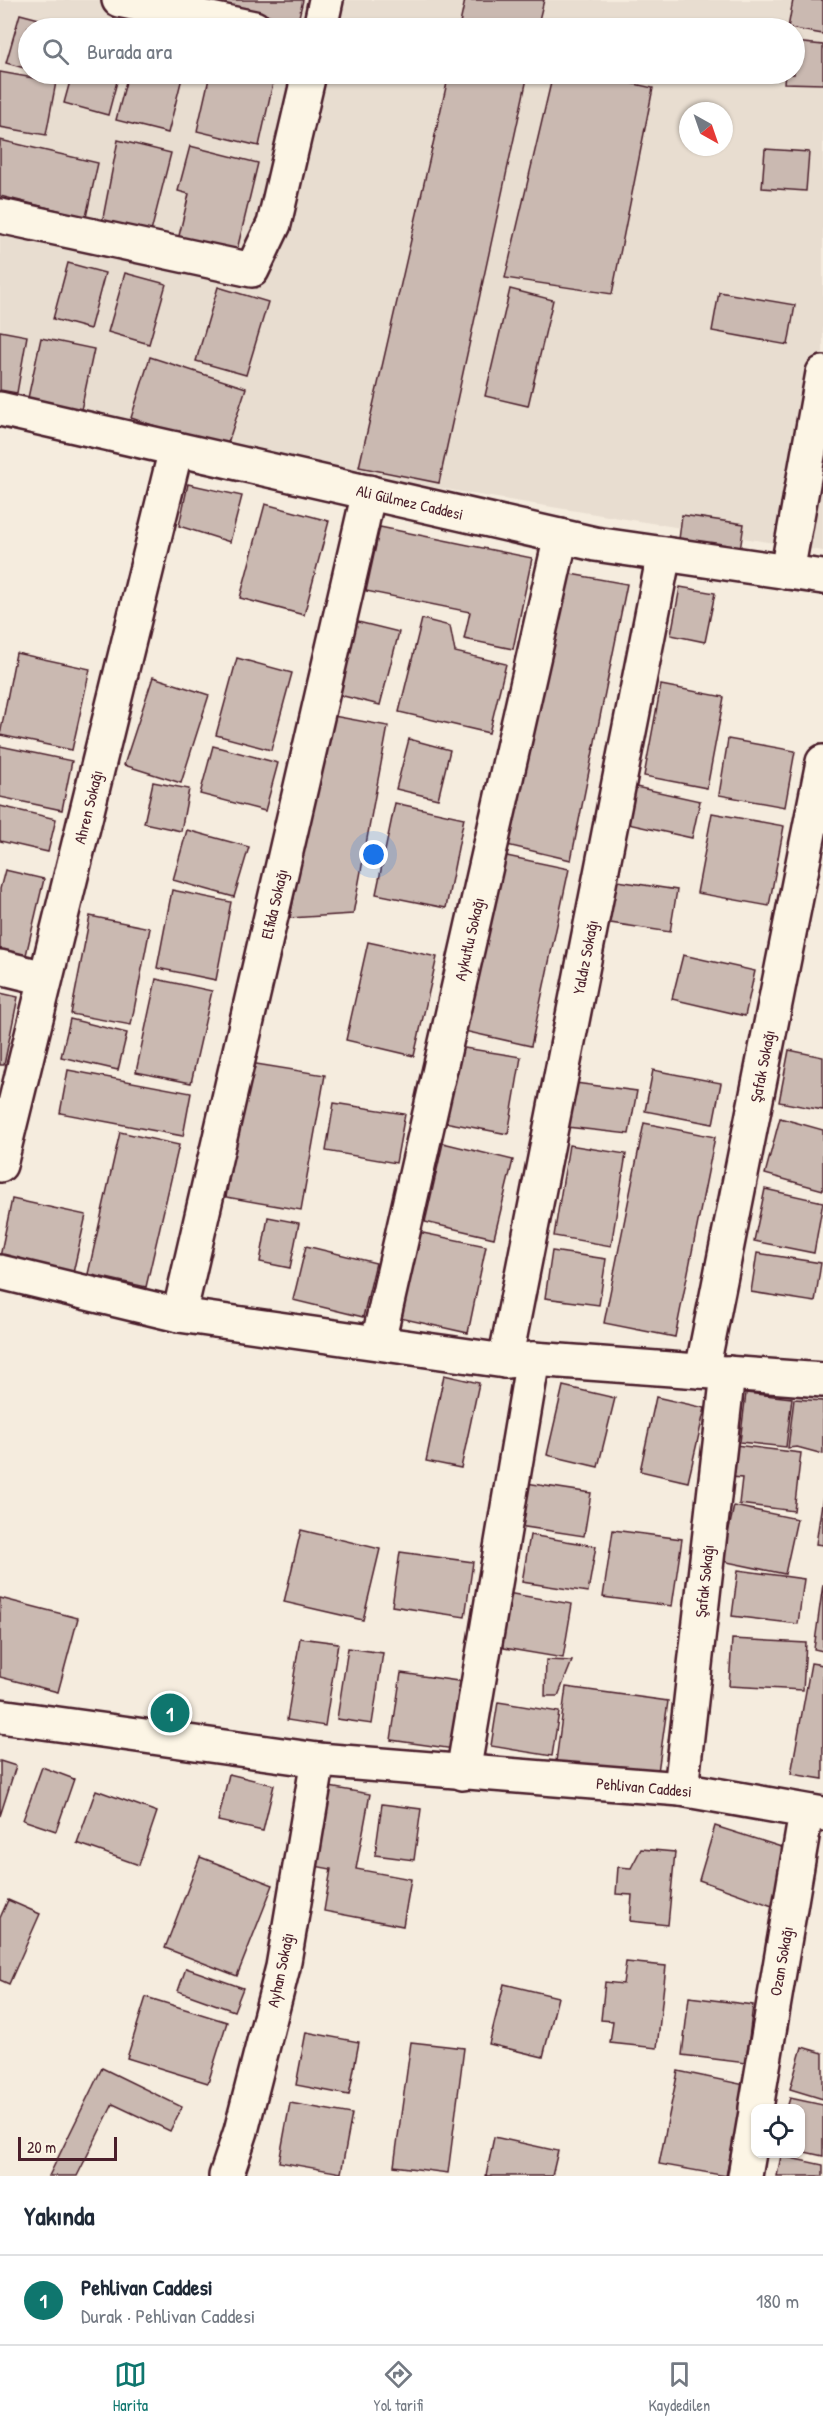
<!DOCTYPE html>
<html lang="tr">
<meta charset="utf-8">
<style>
:root{--surface:#fff;--page:#f2f2f3;--text:#1f2937;--muted:#747a83;--line:#e0e1e3;--accent:#0f766e}
body{margin:0;font-family:"Patrick Hand",sans-serif;background:var(--page);color:var(--text)}
.controls{position:absolute;right:18px;bottom:18px;display:grid;overflow:hidden;border-radius:12px;box-shadow:0 2px 4px #0004}
.controls button{width:54px;height:54px;display:grid;place-items:center;padding:0;border:0;border-bottom:2px solid var(--line);background:var(--surface);color:var(--text);font:30px sans-serif}
.compass{position:absolute;left:679px;top:102px;width:54px;height:54px;border-radius:50%;background:var(--surface);box-shadow:0 2px 4px #0004;rotate:140deg}
.scale{position:absolute;left:18px;bottom:15px;width:99px;box-sizing:border-box;padding-left:6px;border:3px solid #4a1f2b;border-top:0;font-size:16px;line-height:21px;white-space:nowrap;color:#4a1f2b;-webkit-text-stroke:4px #fcf5e5;paint-order:stroke}
.you{position:absolute;left:374px;top:855px;width:21px;height:21px;margin:-15px;border:4px solid #fff;border-radius:50%;background:#1a73e8;box-shadow:0 0 0 9px #1a73e833}
.badge{display:grid;place-items:center;width:39px;height:39px;border-radius:50%;background:var(--accent);color:#fff;font-size:20px;font-weight:700}
.pin{position:absolute;translate:-50% -50%;border:3px solid #fff;box-shadow:0 2px 6px #0006}
.list{margin:0;padding:0;list-style:none}
h2{display:flex;justify-content:space-between;align-items:center;height:78px;margin:0;padding:0 24px;font-size:26px}
h2 small{font-size:20px;font-weight:400;color:var(--muted)}
.list li{display:grid;grid-template-columns:39px 1fr auto;gap:18px;align-items:center;box-sizing:border-box;height:90px;padding:0 24px;border-top:2px solid var(--line)}
.list b{display:block;font-size:22px;white-space:nowrap}
.list p{margin:0;font-size:20px;white-space:nowrap;color:var(--muted)}
.list em{font-size:20px;font-style:normal;color:var(--muted)}
.icon{flex:none;width:33px;height:33px;fill:none;stroke:currentColor;stroke-width:2;stroke-linecap:round;stroke-linejoin:round}
.map{position:relative;flex:none;width:823px;height:2176px;overflow:hidden}
.search{position:absolute;background:var(--surface);box-shadow:0 2px 4px #0004;left:18px;right:18px;top:18px;height:66px;display:flex;align-items:center;gap:15px;box-sizing:border-box;padding:0 21px;border-radius:33px;color:var(--muted);font-size:22px}
.sheet{height:168px;background:var(--surface)}
nav{display:flex;justify-content:space-around;align-items:center;box-sizing:border-box;height:84px;border-top:2px solid var(--line);background:var(--surface);font-size:16px;color:var(--muted)}
nav a{display:grid;justify-items:center;gap:3px}
nav .on{color:var(--accent)}
.map>svg:first-child{display:block}
.built{fill:#e8ddd0;fill-rule:evenodd}
.building{fill:#cab9b1;stroke:#4a1f2b;stroke-width:1.5}
.lines{fill:none;stroke-linecap:round;stroke-linejoin:round}
.minor-casing{stroke:#4a1f2b;stroke-width:38}
.minor{stroke:#fcf5e5;stroke-width:33}
.labels{text-anchor:middle;stroke-width:4.5;stroke-linejoin:round;paint-order:stroke}
.street-label{font-size:16px;fill:#4a1f2b;stroke:#fcf5e5}
</style>
<div class="map">
<svg width="823" height="2176" viewBox="0 0 823 2176">
<rect width="100%" height="100%" fill="#f5ecde"/>
<filter id="ink" filterUnits="userSpaceOnUse"><feTurbulence type="fractalNoise" baseFrequency=".0167" numOctaves="2"/><feDisplacementMap in="SourceGraphic" scale="12" xChannelSelector="R" yChannelSelector="G"/><feConvolveMatrix kernelMatrix="1 2 1 2 8 2 1 2 1" color-interpolation-filters="sRGB"/></filter>
<g filter="url(#ink)">
<path class="built" d="M0,0H823V551L472,494L226,449L155,434L81,410L28,398L0,388ZM28,28H794V74H28ZM688,111H724V147H688Z"/>
<g class="building">
<polygon points="222,0 303,0 298,21 221,6"/>
<polygon points="465,0 544,0 537,28 459,28"/>
<polygon points="793,0 823,0 823,34 788,28"/>
<polygon points="20,14 73,28 28,28 28,69 6,63"/>
<polygon points="794,42 823,45 823,84 784,83 785,74 794,74"/>
<polygon points="0,72 56,82 46,135 0,127"/>
<polygon points="72,74 119,74 108,115 64,103"/>
<polygon points="128,74 183,74 168,133 116,120"/>
<polygon points="210,74 275,74 259,146 197,131"/>
<polygon points="449,74 528,74 439,483 359,467"/>
<polygon points="553,74 589,74 653,88 612,294 505,278"/>
<polygon points="0,140 98,163 86,217 0,196"/>
<polygon points="118,140 171,153 151,232 102,223"/>
<polygon points="190,146 258,163 236,254 178,240 189,194 178,191"/>
<polygon points="765,149 809,152 806,191 762,188"/>
<polygon points="68,263 105,273 90,329 53,319"/>
<polygon points="125,273 166,284 149,344 108,332"/>
<polygon points="218,287 268,302 246,375 196,361"/>
<polygon points="510,289 553,300 528,406 485,396"/>
<polygon points="719,292 795,305 788,345 712,331"/>
<polygon points="0,331 27,336 17,393 0,390"/>
<polygon points="41,338 94,349 81,410 28,398"/>
<polygon points="150,357 246,388 226,449 131,418"/>
<polygon points="188,484 242,496 230,542 179,526"/>
<polygon points="265,504 329,521 304,615 240,598"/>
<polygon points="682,515 744,524 739,557 677,556"/>
<polygon points="380,527 532,558 513,649 464,639 470,612 366,591"/>
<polygon points="565,573 627,584 571,860 507,845"/>
<polygon points="680,587 715,593 705,642 671,635"/>
<polygon points="422,619 450,626 455,652 506,664 489,733 399,712"/>
<polygon points="354,621 399,632 380,705 335,694"/>
<polygon points="16,653 90,669 72,750 0,735"/>
<polygon points="237,658 292,673 271,750 216,735"/>
<polygon points="153,677 209,695 181,783 124,765"/>
<polygon points="661,685 724,697 707,788 644,776"/>
<polygon points="328,715 388,726 353,914 290,918"/>
<polygon points="409,739 450,750 438,799 396,789"/>
<polygon points="728,739 795,751 785,807 719,795"/>
<polygon points="0,746 72,761 62,810 0,797"/>
<polygon points="213,746 278,763 265,811 200,794"/>
<polygon points="153,782 189,789 181,831 144,823"/>
<polygon points="636,787 700,801 692,838 628,824"/>
<polygon points="395,803 464,818 446,908 376,894"/>
<polygon points="0,806 56,819 48,852 0,841"/>
<polygon points="712,813 784,826 769,906 697,893"/>
<polygon points="187,830 249,847 234,897 173,880"/>
<polygon points="502,855 569,869 531,1046 464,1031"/>
<polygon points="5,870 44,879 26,955 0,949 0,889"/>
<polygon points="611,880 677,890 670,932 604,922"/>
<polygon points="172,890 231,902 216,980 157,968"/>
<polygon points="90,916 150,928 131,1025 71,1014"/>
<polygon points="368,942 437,957 414,1056 346,1040"/>
<polygon points="683,955 755,971 745,1016 672,999"/>
<polygon points="156,979 212,991 191,1083 136,1072"/>
<polygon points="0,993 18,997 4,1065 0,1065"/>
<polygon points="70,1019 127,1033 118,1070 61,1057"/>
<polygon points="458,1047 521,1057 508,1134 444,1122"/>
<polygon points="789,1050 823,1057 823,1110 779,1102"/>
<polygon points="250,1063 325,1075 301,1210 226,1197"/>
<polygon points="68,1070 191,1093 183,1136 60,1113"/>
<polygon points="653,1070 721,1083 713,1124 645,1111"/>
<polygon points="575,1083 637,1091 629,1134 567,1127"/>
<polygon points="334,1103 405,1114 396,1163 326,1151"/>
<polygon points="780,1118 823,1130 823,1190 765,1174"/>
<polygon points="644,1123 715,1137 675,1337 604,1323"/>
<polygon points="120,1132 179,1145 146,1287 88,1274"/>
<polygon points="443,1143 513,1160 494,1238 425,1222"/>
<polygon points="569,1145 626,1154 611,1246 554,1236"/>
<polygon points="765,1189 823,1202 814,1253 754,1241"/>
<polygon points="12,1199 86,1215 73,1273 0,1257"/>
<polygon points="268,1217 299,1223 290,1268 260,1262"/>
<polygon points="418,1232 486,1246 468,1333 400,1318"/>
<polygon points="306,1246 376,1263 363,1317 293,1300"/>
<polygon points="552,1251 606,1259 599,1305 545,1298"/>
<polygon points="757,1253 821,1263 815,1302 751,1292"/>
<polygon points="444,1375 479,1383 461,1468 426,1461"/>
<polygon points="563,1386 615,1398 598,1467 547,1455"/>
<polygon points="746,1393 792,1398 786,1447 740,1442"/>
<polygon points="656,1397 705,1408 688,1482 640,1471"/>
<polygon points="794,1399 823,1401 823,1454 797,1447 788,1448"/>
<polygon points="735,1445 801,1453 794,1511 739,1504 742,1478 731,1477"/>
<polygon points="526,1483 591,1493 584,1536 519,1526"/>
<polygon points="823,1496 823,1545 816,1544"/>
<polygon points="734,1506 797,1519 785,1574 722,1561"/>
<polygon points="301,1530 380,1549 363,1620 284,1602"/>
<polygon points="613,1530 682,1539 672,1606 603,1597"/>
<polygon points="530,1535 596,1546 588,1592 522,1582"/>
<polygon points="400,1552 473,1562 465,1617 392,1606"/>
<polygon points="738,1570 804,1579 798,1624 732,1616"/>
<polygon points="823,1584 823,1651 814,1649"/>
<polygon points="507,1593 572,1604 563,1658 504,1648 498,1643"/>
<polygon points="0,1598 78,1618 58,1692 0,1677"/>
<polygon points="300,1638 338,1643 325,1726 287,1720"/>
<polygon points="732,1639 806,1643 803,1690 729,1686"/>
<polygon points="348,1648 383,1653 372,1724 337,1719"/>
<polygon points="546,1660 572,1661 558,1696 545,1696"/>
<polygon points="811,1663 823,1665 823,1779 791,1774"/>
<polygon points="401,1673 465,1682 454,1749 391,1740"/>
<polygon points="566,1687 668,1701 658,1772 555,1769"/>
<polygon points="498,1702 559,1712 552,1756 491,1746"/>
<polygon points="0,1761 16,1766 0,1816"/>
<polygon points="42,1767 74,1779 56,1831 23,1820"/>
<polygon points="229,1774 274,1785 263,1831 218,1821"/>
<polygon points="318,1785 370,1794 356,1869 411,1879 403,1926 324,1911 331,1869 304,1864"/>
<polygon points="96,1790 157,1812 139,1865 77,1843"/>
<polygon points="382,1804 421,1809 414,1860 375,1855"/>
<polygon points="715,1826 794,1851 775,1907 699,1880"/>
<polygon points="641,1849 675,1852 668,1925 630,1921 632,1895 616,1894 618,1867 631,1868"/>
<polygon points="200,1857 273,1885 237,1976 165,1948"/>
<polygon points="8,1900 40,1914 9,1984 0,1980 0,1918"/>
<polygon points="626,1962 666,1966 657,2048 610,2043 613,2021 601,2020 605,1982 623,1984"/>
<polygon points="186,1968 243,1988 234,2011 178,1991"/>
<polygon points="504,1984 558,1997 543,2057 489,2044"/>
<polygon points="146,1997 227,2022 208,2083 127,2058"/>
<polygon points="689,1997 753,2005 746,2063 682,2055"/>
<polygon points="306,2032 359,2042 349,2095 296,2085"/>
<polygon points="411,2042 464,2048 448,2173 394,2166"/>
<polygon points="802,2047 823,2053 823,2099 790,2089"/>
<polygon points="102,2068 182,2107 170,2131 113,2104 77,2176 49,2176"/>
<polygon points="678,2071 745,2085 726,2176 659,2164"/>
<polygon points="790,2098 823,2105 823,2156 800,2151 800,2108 787,2108"/>
<polygon points="290,2103 352,2114 341,2173 279,2162"/>
<polygon points="494,2137 558,2151 552,2176 486,2176"/>
<polygon points="781,2156 823,2165 823,2176 777,2176"/>
</g>
<g class="lines">
<g class="minor-casing">
<g id="minor">
<polyline points="119,0 254,28"/>
<polyline points="320,28 326,0"/>
<polyline points="0,216 252,270 274,224 309,74"/>
<polyline points="0,409 595,544 823,577"/>
<polyline points="787,572 823,373"/>
<polyline points="0,967 45,978"/>
<polyline points="0,1165 176,449"/>
<polyline points="0,1272 179,1315 505,1361 533,1359 823,1380"/>
<polyline points="179,1315 369,492"/>
<polyline points="378,1342 561,536"/>
<polyline points="505,1361 664,554"/>
<polyline points="702,1371 823,762"/>
<polyline points="0,1716 318,1760 681,1789 823,1814"/>
<polyline points="463,1773 533,1359"/>
<polyline points="681,1789 728,1373"/>
<polyline points="756,2108 806,1813"/>
<polyline points="226,2176 241,2131 283,1967 318,1760"/>
<polyline points="745,2176 756,2112"/>
</g>
</g>
<use href="#minor" class="minor"/>
</g>
</g>
<g class="labels">
<g class="street-label">
<text transform="translate(410 502) rotate(13)" y="6">Ali Gülmez Caddesi</text>
<text transform="translate(88 807) rotate(-76)" y="6">Ahren Sokağı</text>
<text transform="translate(274 904) rotate(-77)" y="6">Elfida Sokağı</text>
<text transform="translate(469 939) rotate(-77)" y="6">Aykutlu Sokağı</text>
<text transform="translate(585 957) rotate(-79)" y="6">Yaldız Sokağı</text>
<text transform="translate(762 1066) rotate(-79)" y="6">Şafak Sokağı</text>
<text transform="translate(704 1581) rotate(-84)" y="6">Şafak Sokağı</text>
<text transform="translate(644 1787) rotate(5)" y="6">Pehlivan Caddesi</text>
<text transform="translate(781 1961) rotate(-80)" y="6">Ozan Sokağı</text>
<text transform="translate(280 1970) rotate(-78)" y="6">Ayhan Sokağı</text>
</g>
</g>
</svg>
<div class="controls">
<button><svg class="icon" aria-label="locate" viewBox="0 0 24 24"><circle cx="12" cy="12" r="6"/><path d="M12 2v4M12 18v4M2 12h4M18 12h4"/></svg></button>
</div>
<svg class="compass" viewBox="-18 -18 36 36"><path d="M0-13l5 13h-10z" fill="#e53935"/><path d="M0 13l5-13h-10z" fill="#747a83"/></svg>
<div class="scale">20 m</div>
<div class="you"></div>
<div class="pin badge" style="left:170px;top:1713px">1</div>
<div class="search"><svg class="icon" aria-label="search" viewBox="0 0 24 24"><circle cx="10" cy="10" r="6"/><path d="M15 15l6 6"/></svg>Burada ara</div>
</div>
<section class="sheet">
<h2>Yakında<small></small></h2>
<ul class="list">
<li><span class="badge">1</span><div><b>Pehlivan Caddesi</b><p>Durak · Pehlivan Caddesi</p></div><em>180 m</em></li>
</ul>
</section>
<nav>
<a class="on"><svg class="icon" aria-label="map" viewBox="0 0 24 24"><path d="M3 6l6-2 6 2 6-2v14l-6 2-6-2-6 2zM9 4v14M15 6v14"/></svg>Harita</a>
<a><svg class="icon" aria-label="directions" viewBox="0 0 24 24"><path d="M12 3l9 9-9 9-9-9zM9 14v-3h6M13 9l2 2-2 2"/></svg>Yol tarifi</a>
<a><svg class="icon" aria-label="saved" viewBox="0 0 24 24"><path d="M7 4h10v16l-5-4-5 4z"/></svg>Kaydedilen</a>
</nav>
